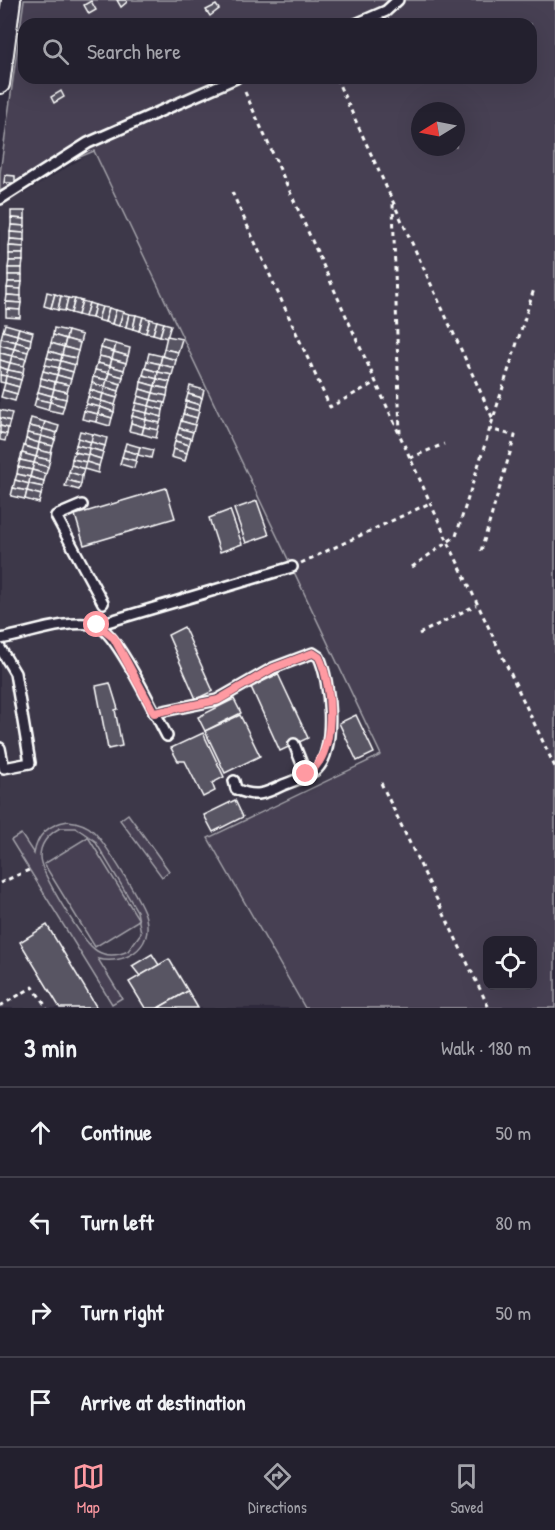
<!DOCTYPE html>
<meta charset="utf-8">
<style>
:root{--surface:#23202e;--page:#2f2d3a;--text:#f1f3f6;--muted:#a3a3aa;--line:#403e4a;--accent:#ff9aa2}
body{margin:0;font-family:"Patrick Hand",sans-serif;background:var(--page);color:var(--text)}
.controls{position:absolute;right:18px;bottom:18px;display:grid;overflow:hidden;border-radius:12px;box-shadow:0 6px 24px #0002}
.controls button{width:54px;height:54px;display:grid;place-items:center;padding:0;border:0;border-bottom:2px solid var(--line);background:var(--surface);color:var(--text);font:30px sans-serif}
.compass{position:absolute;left:411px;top:102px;width:54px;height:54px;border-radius:50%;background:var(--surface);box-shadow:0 6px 24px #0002;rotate:260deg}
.stop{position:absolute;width:18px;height:18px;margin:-14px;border:4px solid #ff9aa2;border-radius:50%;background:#fff}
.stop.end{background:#ff9aa2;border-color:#fff;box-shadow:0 2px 6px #0008}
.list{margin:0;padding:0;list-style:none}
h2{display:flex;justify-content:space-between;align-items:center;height:78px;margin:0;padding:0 24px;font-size:26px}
h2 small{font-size:20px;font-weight:400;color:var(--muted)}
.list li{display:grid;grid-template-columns:39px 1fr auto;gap:18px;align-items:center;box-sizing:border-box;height:90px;padding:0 24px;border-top:2px solid var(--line)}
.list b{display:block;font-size:22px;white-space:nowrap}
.list em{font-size:20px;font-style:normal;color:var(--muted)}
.icon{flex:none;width:33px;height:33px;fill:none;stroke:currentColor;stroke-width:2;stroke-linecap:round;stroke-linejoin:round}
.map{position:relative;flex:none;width:555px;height:1008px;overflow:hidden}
.search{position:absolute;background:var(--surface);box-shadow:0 6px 24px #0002;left:18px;right:18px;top:18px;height:66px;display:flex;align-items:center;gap:15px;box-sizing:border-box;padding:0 21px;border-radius:18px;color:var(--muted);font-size:22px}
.sheet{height:438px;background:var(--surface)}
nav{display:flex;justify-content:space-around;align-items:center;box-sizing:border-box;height:84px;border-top:2px solid var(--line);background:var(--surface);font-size:16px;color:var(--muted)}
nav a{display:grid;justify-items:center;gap:3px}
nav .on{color:var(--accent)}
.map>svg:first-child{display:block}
.built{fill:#3c3749}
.green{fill:#464152;stroke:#a2a0a8;stroke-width:1.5;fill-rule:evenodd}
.building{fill:#595564;stroke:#fff;stroke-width:1.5}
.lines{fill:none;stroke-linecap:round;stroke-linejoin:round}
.service-casing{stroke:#fff;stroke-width:14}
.minor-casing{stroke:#fff;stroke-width:22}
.path{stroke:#fff;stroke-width:3;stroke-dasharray:4.5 4.5;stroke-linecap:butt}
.service{stroke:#2f2a3d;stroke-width:9}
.minor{stroke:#2f2a3d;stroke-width:18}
.route{stroke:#ff9aa2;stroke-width:8}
</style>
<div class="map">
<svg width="555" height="1008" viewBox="0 0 555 1008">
<rect width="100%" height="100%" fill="#2f2a3d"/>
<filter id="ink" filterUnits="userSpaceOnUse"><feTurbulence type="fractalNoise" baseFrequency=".0167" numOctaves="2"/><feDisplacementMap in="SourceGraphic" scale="12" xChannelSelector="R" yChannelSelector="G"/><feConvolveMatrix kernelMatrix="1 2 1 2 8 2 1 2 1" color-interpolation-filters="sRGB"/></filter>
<g filter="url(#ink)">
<polygon class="built" points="94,151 381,755 208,838 306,1008 0,1008 0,204 23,194"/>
<g class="green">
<path d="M24,0H555V1008H305L208,838L381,755L94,151L0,191V173ZM24,24H531V78H24ZM420,111H456V147H420ZM488,940H532V986H488Z"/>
<polygon points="128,814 169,871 162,877 120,820"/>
<path d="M68,821C77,822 86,824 93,831C104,841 143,903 146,918C153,949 124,965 98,959L122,998L112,1004L11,840L21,834L34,854C37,835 49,824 68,821ZM60,828H76L95,841L137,911L141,933L128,951C117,956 107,957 97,951C83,943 40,872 40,857C40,843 49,834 60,828Z"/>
<polygon points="88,837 139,920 95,947 44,864"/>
</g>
<g class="building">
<polygon points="117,0 126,0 127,2 121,7"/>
<polygon points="91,1 96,10 89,14 84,5"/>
<polygon points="216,5 219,9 210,16 206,10"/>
<polygon points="61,91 64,97 54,103 51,97"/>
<polygon points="5,175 15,176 15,183 4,183"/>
<polygon points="11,211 25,211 25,219 11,218"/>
<polygon points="11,218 25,219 25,226 11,225"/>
<polygon points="11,225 25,226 24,233 10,232"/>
<polygon points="10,232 24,233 24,240 10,239"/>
<polygon points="10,239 24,240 24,247 9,246"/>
<polygon points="9,246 24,247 23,254 9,254"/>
<rect x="9" y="254" width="14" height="7"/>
<polygon points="9,261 23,261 22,268 8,268"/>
<rect x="8" y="268" width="14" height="7"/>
<rect x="8" y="275" width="14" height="7"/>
<polygon points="8,282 22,282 21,289 7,288"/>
<polygon points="7,288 21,289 21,296 7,295"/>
<polygon points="47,292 55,294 51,308 44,306"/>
<polygon points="55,294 61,296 58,310 51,308"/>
<polygon points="7,295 21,296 21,303 6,302"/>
<polygon points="61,296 68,298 65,311 58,310"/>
<polygon points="68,298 75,299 71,313 65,311"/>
<polygon points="75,299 82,301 78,315 71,313"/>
<polygon points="82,301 89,303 85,317 78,315"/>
<polygon points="6,302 21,303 20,310 6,309"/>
<polygon points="89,303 95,305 92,318 85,317"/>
<polygon points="95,305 102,307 98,320 92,318"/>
<polygon points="102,307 109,308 105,322 98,320"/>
<polygon points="109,308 116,310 112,324 105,322"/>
<polygon points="6,309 20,310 20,318 6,317"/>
<polygon points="116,310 123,312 119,326 112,324"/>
<polygon points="123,312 129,314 126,327 119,326"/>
<polygon points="129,314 136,315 133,329 126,327"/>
<polygon points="136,315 143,317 139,331 133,329"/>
<polygon points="143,317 150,319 146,333 139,331"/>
<polygon points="150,319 157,321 153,334 146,333"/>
<polygon points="157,321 164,323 160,336 153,334"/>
<polygon points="164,323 171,325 167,338 160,336"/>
<polygon points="5,324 19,328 17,335 3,331"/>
<polygon points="19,328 33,332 31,339 17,335"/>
<polygon points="54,328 68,331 66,339 53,335"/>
<polygon points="3,331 17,335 16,342 1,338"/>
<polygon points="68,331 82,335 80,343 66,339"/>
<polygon points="17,335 31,339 30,346 16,342"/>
<polygon points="53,335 66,339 64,347 51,343"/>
<polygon points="167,336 182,339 178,352 164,349"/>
<polygon points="1,338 16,342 14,349 0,345"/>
<polygon points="66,339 80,343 78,351 64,347"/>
<polygon points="103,341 116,344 114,352 101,348"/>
<polygon points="16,342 30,346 28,352 14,349"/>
<polygon points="51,343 64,347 62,355 49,351"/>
<polygon points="116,344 130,348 128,356 114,352"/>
<polygon points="0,345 14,349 12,356 0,353"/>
<polygon points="64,347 78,351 76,358 62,355"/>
<polygon points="101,348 114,352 112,359 99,356"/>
<polygon points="14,349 28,352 26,359 12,356"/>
<polygon points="164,349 178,352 176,360 162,356"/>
<polygon points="49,351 62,355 61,361 47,358"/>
<polygon points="114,352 128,356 126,363 112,359"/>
<polygon points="0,353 12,356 10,363 0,360"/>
<polygon points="149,353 162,356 160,364 147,361"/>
<polygon points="62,355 76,358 75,365 61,361"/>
<polygon points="12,356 26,359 24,366 10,363"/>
<polygon points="99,356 112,359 110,366 97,363"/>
<polygon points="162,356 176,360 174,368 160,364"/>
<polygon points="47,358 61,361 59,368 45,365"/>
<polygon points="112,359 126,363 124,370 110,366"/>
<polygon points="0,360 10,363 8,370 0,367"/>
<polygon points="61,361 75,365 73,372 59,368"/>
<polygon points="147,361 160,364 158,372 145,368"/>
<polygon points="10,363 24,366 23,373 8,370"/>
<polygon points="97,363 110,366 109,373 95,370"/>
<polygon points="160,364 174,368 172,375 158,372"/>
<polygon points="45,365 59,368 57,375 43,371"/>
<polygon points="110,366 124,370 123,377 109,373"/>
<polygon points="0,367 8,370 6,376 0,375"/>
<polygon points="59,368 73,372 71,379 57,375"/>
<polygon points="145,368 158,372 157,379 143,375"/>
<polygon points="8,370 23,373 21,380 6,376"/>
<polygon points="95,370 109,373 107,380 93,377"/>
<polygon points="43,371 57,375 55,382 41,378"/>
<polygon points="158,372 172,375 170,382 157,379"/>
<polygon points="109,373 123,377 121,384 107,380"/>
<polygon points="0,375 6,376 5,383 0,382"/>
<polygon points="57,375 71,379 69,385 55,382"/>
<polygon points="143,375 157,379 155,386 141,382"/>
<polygon points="6,376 21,380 19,387 5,383"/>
<polygon points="93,377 107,380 105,387 92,383"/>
<polygon points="41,378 55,382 54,389 40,385"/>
<polygon points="157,379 170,382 168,389 155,386"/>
<polygon points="107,380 121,384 119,391 105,387"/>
<polygon points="55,382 69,385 67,392 54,389"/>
<polygon points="141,382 155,386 153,393 140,389"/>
<polygon points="5,383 19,387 17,394 3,390"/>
<polygon points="92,383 105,387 103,394 90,390"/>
<polygon points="40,385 54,389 52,396 38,392"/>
<polygon points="155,386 168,389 167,396 153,393"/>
<polygon points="190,386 204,390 202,398 188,394"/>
<polygon points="105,387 119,391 117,398 103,394"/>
<polygon points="54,389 67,392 66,399 52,396"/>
<polygon points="140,389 153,393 151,400 138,396"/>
<polygon points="3,390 17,394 15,401 1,397"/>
<polygon points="90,390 103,394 101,401 88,397"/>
<polygon points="38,392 52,396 50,402 36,399"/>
<polygon points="153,393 167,396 165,403 151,400"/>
<polygon points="103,394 117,398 115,405 101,401"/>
<polygon points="188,394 202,398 200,405 186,401"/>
<polygon points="52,396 66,399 64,406 50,402"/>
<polygon points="138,396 151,400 149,406 136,403"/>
<polygon points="88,397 101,401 100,407 86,404"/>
<polygon points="36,399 50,402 48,410 34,406"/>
<polygon points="151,400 165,403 163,410 149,406"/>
<polygon points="101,401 115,405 114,412 100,407"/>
<polygon points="186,401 200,405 199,411 185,407"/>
<polygon points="50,402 64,406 62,413 48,410"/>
<polygon points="136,403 149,406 147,413 134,410"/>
<polygon points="86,404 100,407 98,414 84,411"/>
<polygon points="149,406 163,410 162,417 147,413"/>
<polygon points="100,407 114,412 112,418 98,414"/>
<polygon points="185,407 199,411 197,418 183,414"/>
<polygon points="0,410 12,413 10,421 0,418"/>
<polygon points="134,410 147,413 146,420 132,416"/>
<polygon points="84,411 98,414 96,422 82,419"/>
<polygon points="147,413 162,417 160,423 146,420"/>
<polygon points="98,414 112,418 110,426 96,422"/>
<polygon points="183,414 197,418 195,425 181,421"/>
<polygon points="132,416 146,420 144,427 131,423"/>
<polygon points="0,418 10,421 8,428 0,426"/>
<polygon points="31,418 45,422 43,429 29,426"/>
<polygon points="146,420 160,423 158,430 144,427"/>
<polygon points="181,421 195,425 193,432 179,428"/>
<polygon points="45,422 59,426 57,433 43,429"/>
<polygon points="131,423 144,427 142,434 129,431"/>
<polygon points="0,426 8,428 7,434 0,433"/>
<polygon points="29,426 43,429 41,436 27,433"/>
<polygon points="144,427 158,430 156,438 142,434"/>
<polygon points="179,428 193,432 191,439 177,434"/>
<polygon points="43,429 57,433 55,440 41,436"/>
<polygon points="80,431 93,434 91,442 78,438"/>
<polygon points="0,433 7,434 5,441 0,440"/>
<polygon points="27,433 41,436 39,443 26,439"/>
<polygon points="93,434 107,438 105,446 91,442"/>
<polygon points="177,434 191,439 189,445 175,441"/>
<polygon points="41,436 55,440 53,446 39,443"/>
<polygon points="78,438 91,442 89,448 76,445"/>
<polygon points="26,439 39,443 38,450 24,446"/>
<polygon points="175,441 189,445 187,453 173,449"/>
<polygon points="91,442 105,446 103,452 89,448"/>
<polygon points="39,443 53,446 51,453 38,450"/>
<polygon points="126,443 140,447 138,454 124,450"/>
<polygon points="76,445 89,448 88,455 74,452"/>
<polygon points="24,446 38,450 36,457 22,453"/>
<polygon points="140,447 153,450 151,458 138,455"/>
<polygon points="89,448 103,452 101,459 88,455"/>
<polygon points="173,449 187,453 185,461 171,457"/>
<polygon points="38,450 51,453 50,460 36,457"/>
<polygon points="124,450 138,454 136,461 122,457"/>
<polygon points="74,452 88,455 86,462 72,459"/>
<polygon points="22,453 36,457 34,463 20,460"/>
<polygon points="88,455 101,459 99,466 86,462"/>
<polygon points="36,457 50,460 48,467 34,463"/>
<polygon points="122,457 136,461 134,468 120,464"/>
<polygon points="72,459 86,462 84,469 71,465"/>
<polygon points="20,460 34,463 32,470 18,467"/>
<polygon points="86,462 99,466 98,473 84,469"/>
<polygon points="34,463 48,467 46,474 32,470"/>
<polygon points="71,465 84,469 82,476 69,472"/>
<polygon points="18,467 32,470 30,477 17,474"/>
<polygon points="32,470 46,474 44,481 30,477"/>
<polygon points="69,472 82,476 81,484 67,480"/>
<polygon points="17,474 30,477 29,484 15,480"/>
<polygon points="30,477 44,481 43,487 29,484"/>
<polygon points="15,480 29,484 27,491 13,488"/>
<polygon points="67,480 81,484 79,490 65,486"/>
<polygon points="29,484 43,487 41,495 27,491"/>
<polygon points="13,488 27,491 25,499 11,496"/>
<polygon points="166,488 175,518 84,545 75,515"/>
<polygon points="27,491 41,495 39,503 25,499"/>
<polygon points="257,501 269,535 246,543 234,509"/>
<polygon points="230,510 242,544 220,552 209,518"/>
<polygon points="184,627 213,691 196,699 168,635"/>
<polygon points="278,674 308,738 280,751 251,687"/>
<polygon points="110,683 118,709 115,710 122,746 108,749 96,686"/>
<polygon points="234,699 241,713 205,731 198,717"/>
<polygon points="240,715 260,756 225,773 205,731"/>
<polygon points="356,715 374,753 357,761 339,723"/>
<polygon points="203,733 224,777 212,783 215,791 203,797 185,761 178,761 171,748"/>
<polygon points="235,800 243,817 213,832 204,815"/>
<polygon points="47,925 97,1008 60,1008 20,942"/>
<polygon points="152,954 159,965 140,976 132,966"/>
<polygon points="169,959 188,991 158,1008 145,1008 129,982"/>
<polygon points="188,991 198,1008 158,1008"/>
</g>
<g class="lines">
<g class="service-casing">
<g id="service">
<polyline points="356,24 386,11 398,0"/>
<polyline points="0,199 88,143 236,78"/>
<polyline points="82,505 56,516 103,603"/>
<polyline points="97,625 292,567"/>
<path d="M0,639C29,634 66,619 96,625C116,630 155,714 167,736"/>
<polyline points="0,648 15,673 30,763 4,768 0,748"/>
<path d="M154,713L217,700L273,668L313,653L319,657C330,680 337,749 317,769C309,776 293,781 283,785C265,794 255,798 236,789L234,781"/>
<polyline points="294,744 306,774"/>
</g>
</g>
<g class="minor-casing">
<polyline id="minor" points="0,84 11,0"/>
</g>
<g class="path">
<polyline points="336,78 493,419"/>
<polyline points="245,92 448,542 555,767"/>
<polyline points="232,192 330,407 376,382"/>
<polyline points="393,204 400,435"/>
<polyline points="410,458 444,444"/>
<polyline points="481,551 515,436 490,429"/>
<polyline points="301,563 430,503"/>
<polyline points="412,567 456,536 534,289"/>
<polyline points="419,634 476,605"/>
<polyline points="381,783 489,1008"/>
<polyline points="0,883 29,870"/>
<polyline points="0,1006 33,987 47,1008"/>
</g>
<use href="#service" class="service"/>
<use href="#minor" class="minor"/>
</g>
</g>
<g class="lines" filter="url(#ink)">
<path class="route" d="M97,625L114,638L154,713L218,700L273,668L313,653L319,657C333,685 338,758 306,774"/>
</g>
</svg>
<div class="controls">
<button><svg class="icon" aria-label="locate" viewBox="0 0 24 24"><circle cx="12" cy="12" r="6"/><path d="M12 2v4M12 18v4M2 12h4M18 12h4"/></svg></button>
</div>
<svg class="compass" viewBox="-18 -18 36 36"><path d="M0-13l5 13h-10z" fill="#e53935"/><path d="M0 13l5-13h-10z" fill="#a3a3aa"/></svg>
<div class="stop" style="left:97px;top:625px"></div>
<div class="stop end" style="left:306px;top:774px"></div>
<div class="search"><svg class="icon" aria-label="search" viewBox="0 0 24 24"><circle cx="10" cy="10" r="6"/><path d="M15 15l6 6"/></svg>Search here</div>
</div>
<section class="sheet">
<h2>3 min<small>Walk · 180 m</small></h2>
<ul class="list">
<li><svg class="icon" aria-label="ahead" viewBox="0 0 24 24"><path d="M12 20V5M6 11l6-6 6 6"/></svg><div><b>Continue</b></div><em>50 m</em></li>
<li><svg class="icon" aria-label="left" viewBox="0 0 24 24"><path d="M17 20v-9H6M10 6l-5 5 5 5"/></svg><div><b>Turn left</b></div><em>80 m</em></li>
<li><svg class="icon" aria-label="right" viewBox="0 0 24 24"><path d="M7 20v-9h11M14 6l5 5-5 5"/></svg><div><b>Turn right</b></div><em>50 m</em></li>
<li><svg class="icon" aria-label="arrive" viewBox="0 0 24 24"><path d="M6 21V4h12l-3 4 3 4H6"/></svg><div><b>Arrive at destination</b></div></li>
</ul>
</section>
<nav>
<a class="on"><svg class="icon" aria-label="map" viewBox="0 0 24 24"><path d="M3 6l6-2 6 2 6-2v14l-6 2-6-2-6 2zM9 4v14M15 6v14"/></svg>Map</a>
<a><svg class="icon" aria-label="directions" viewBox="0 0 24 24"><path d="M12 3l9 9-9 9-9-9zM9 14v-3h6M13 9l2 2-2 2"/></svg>Directions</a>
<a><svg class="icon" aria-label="saved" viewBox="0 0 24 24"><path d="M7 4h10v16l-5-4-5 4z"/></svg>Saved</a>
</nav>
